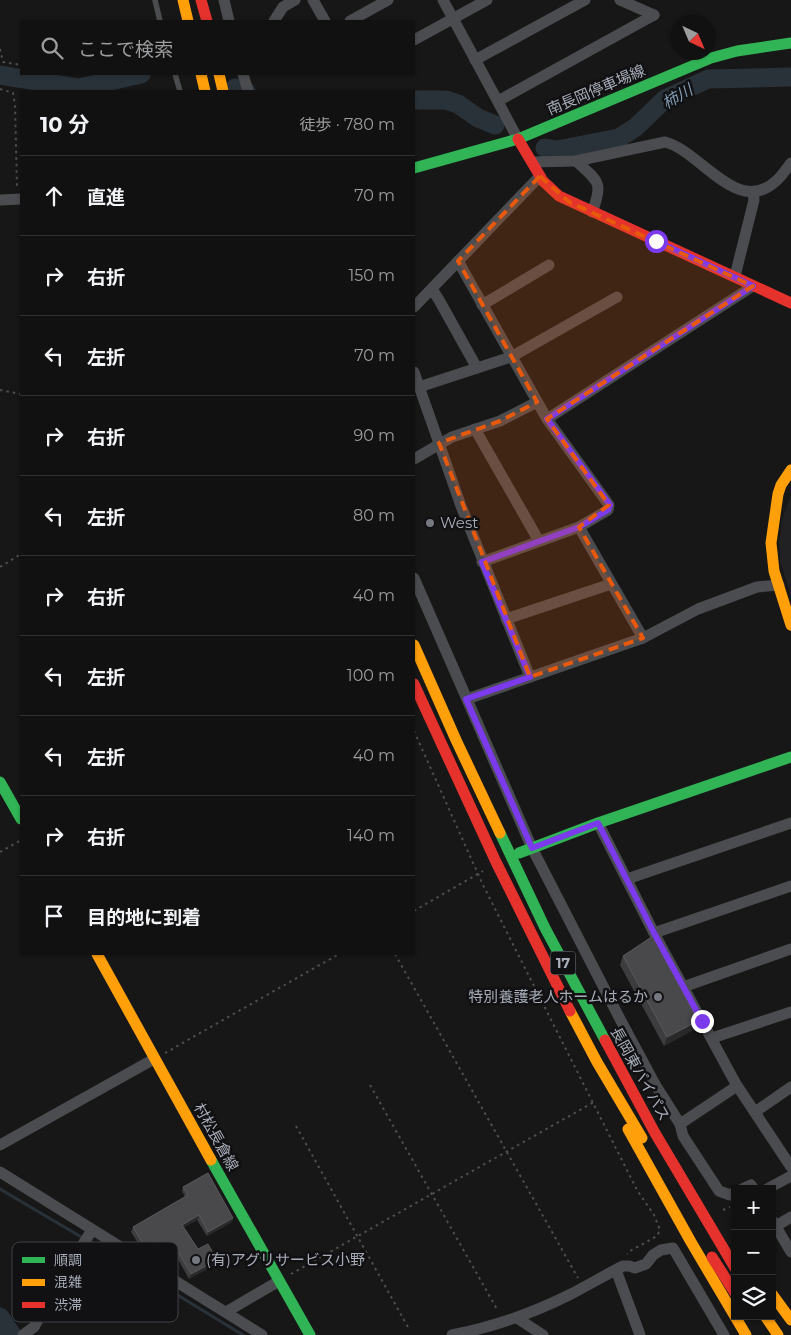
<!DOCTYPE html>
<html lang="ja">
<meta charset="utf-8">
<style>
:root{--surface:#111;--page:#1e1f1f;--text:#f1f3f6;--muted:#9c9d9f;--line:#303131}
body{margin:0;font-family:Montserrat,"Noto Sans JP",sans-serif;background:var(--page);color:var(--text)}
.controls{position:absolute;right:15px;bottom:15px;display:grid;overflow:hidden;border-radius:0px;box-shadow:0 1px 4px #0004}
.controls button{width:45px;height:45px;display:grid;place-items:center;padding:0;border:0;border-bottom:1px solid var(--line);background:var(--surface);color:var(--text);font:25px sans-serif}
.compass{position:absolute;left:671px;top:15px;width:45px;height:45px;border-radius:50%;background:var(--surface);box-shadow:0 1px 4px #0004;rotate:136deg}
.stop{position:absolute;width:15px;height:15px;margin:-11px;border:4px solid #7c3aed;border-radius:50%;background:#fff}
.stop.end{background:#7c3aed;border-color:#fff;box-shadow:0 1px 5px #0008}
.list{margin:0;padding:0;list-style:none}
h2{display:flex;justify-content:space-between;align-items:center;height:65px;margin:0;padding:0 20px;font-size:21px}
h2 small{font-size:16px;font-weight:400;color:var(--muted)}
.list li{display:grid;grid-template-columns:32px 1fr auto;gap:15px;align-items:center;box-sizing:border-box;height:80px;padding:0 20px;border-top:1px solid var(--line)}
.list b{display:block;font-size:19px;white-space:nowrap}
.list em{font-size:16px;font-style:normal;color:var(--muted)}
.icon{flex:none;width:28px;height:28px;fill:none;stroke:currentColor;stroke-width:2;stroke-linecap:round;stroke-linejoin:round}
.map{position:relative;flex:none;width:791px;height:1335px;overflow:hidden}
.search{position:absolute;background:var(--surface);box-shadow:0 1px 4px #0004;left:20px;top:20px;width:395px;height:55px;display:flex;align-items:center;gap:12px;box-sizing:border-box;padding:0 18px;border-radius:0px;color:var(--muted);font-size:19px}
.panel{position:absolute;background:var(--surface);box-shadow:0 1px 4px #0004;left:20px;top:90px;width:395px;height:865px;border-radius:0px}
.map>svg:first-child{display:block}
.built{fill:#212123}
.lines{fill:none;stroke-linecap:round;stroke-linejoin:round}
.stream{stroke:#2a3239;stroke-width:3}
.river{stroke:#2a3239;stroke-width:19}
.path{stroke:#4d4e52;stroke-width:2;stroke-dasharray:2.5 4;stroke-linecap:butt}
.lane{stroke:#4b4c50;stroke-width:5.5}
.street{stroke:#4b4c50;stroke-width:11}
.fast{stroke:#30b455;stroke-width:11}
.slow{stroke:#ff9f0a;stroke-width:11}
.jam{stroke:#e5322d;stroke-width:11}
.wall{fill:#3d3d3f}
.shaded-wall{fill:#29292a}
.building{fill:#49494c;stroke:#58595d}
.route{stroke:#7c3aed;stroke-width:6}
.marked{fill:#e8590c;fill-opacity:0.2;stroke:#e8590c;stroke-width:4;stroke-dasharray:10 6;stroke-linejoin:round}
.poi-dot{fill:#757880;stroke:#111113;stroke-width:2}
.labels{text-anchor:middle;stroke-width:5;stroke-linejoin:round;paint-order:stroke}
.shield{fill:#111113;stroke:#7b7e86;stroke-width:1}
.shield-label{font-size:14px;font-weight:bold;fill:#a8adb8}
.street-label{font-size:15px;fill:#a8adb8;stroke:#111113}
.poi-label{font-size:15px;fill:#a8adb8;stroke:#111113;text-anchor:start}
.water-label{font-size:16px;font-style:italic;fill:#7f9bb3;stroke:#111113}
.key{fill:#111113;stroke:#3e4045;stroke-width:1}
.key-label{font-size:14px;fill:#a8adb8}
</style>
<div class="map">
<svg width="791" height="1335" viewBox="0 0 791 1335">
<rect width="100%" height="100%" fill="#171717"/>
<polygon class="built" points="791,495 791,596 780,561 779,542 782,520"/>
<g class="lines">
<g class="stream">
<polyline points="0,1189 83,1238"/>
<polyline points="89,1241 243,1335"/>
</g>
<g class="river">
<polyline points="0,75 79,88 141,74"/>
<polyline points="235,88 246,91"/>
<polyline points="414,100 446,100 458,104 478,118 495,125"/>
<polyline points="545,148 557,150 619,138 636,127 665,99 708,79 791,77"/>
<polyline points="0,1317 12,1335"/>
</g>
<g class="path">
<polyline points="0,49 3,62 21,65"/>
<polyline points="0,89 13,93 15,104 17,189"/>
<polyline points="0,390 21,394"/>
<polyline points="0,567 21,554"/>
<polyline points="414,731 483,885 637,1190 654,1215 660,1230 657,1236 650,1240 630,1251 627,1254"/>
<polyline points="0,852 21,840"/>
<polyline points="414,911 483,871"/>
<polyline points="395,954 578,1278"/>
<polyline points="165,1053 339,954"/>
<polyline points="370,1085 498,1311"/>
<polyline points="296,1126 409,1329"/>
<polyline points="723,1210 730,1207"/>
<polyline points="291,1274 594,1102"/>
</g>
<g class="lane">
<polyline points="155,0 160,21"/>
<polyline points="175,74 180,91"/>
</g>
<g class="street">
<polyline points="224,0 229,21"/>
<polyline points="313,0 325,21"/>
<polyline points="443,0 518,139"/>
<polyline points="620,0 654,15"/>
<polyline points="274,21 283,7 295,0"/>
<polyline points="350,21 388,0"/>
<polyline points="414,40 487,0"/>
<polyline points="475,60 585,0"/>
<polyline points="243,74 248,91"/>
<polyline points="498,101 654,15"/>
<path d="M576,161C598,181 604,182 592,212"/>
<path d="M532,162L576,161L665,142C701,151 737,217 776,181C782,176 786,169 791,163"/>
<polyline points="0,200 21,199"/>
<polyline points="458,261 547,419 609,505 608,510 579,527 482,562"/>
<polyline points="735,276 754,200 753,192"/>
<polyline points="432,289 439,300 477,368"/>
<polyline points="482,305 549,265"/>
<polyline points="414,307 540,176"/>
<polyline points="414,372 461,506 530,677"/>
<polyline points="419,387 511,357 617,297"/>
<polyline points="547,419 753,286"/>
<polyline points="475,429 539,541"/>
<polyline points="414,459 452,437 500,421 537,402"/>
<polyline points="579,527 643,638"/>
<polyline points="414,578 532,848 620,1019 656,1086 680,1124 683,1136 719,1191 730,1195 735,1192"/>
<polyline points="506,619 611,584"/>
<polyline points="467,699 643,638 698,609 757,587 779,585"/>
<polyline points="598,823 654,933 736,1084 791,1167"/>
<polyline points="627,879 791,823"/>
<polyline points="654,933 791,886"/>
<polyline points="683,987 791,949"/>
<polyline points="712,1038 791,1012"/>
<polyline points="755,1112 791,1087"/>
<polyline points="680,1124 737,1086"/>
<polyline points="0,1145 154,1059"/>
<polyline points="0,1172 262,1335"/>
<polyline points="742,1189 751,1185 754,1189"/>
<polyline points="767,1189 791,1176"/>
<polyline points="772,1220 791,1252"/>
<polyline points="776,1226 791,1217"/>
<polyline points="616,1270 640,1335"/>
<polyline points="226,1312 279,1281"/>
<polyline points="517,1318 543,1335"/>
<polyline points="23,1335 34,1327 58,1284 92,1230"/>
<path d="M452,1335C493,1327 531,1314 569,1295C587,1286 605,1275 623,1266H629L635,1268L646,1264L653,1255L661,1250L673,1248L724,1335"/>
</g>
<g class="fast">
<polyline points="414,168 518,139 711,58 737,51 791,43"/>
<polyline points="0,782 21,819"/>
<polyline points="500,833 545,928 605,1040"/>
<polyline points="519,853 598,823 791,757"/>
<polyline points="211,1160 310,1335"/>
</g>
<g class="slow">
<polyline points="183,0 188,21"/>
<polyline points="201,74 205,91"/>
<polyline points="219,74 223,91"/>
<polyline points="791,470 781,485 778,494 771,543 774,571 791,625"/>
<polyline points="414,645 456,740 500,833"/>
<polyline points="97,954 211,1160"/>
<polyline points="570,1011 597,1062 642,1138"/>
<polyline points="628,1129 691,1242 746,1335"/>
<polyline points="772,1294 791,1320"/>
<polyline points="765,1316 778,1335"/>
</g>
<g class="jam">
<polyline points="201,0 207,21"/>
<polyline points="518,139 543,181 559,196 791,303"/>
<polyline points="414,684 496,862 570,1011"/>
<polyline points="605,1040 655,1133 735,1268"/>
<polyline points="712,1257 735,1293"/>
</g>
</g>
<g class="wall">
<polygon points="623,956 698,1021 695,1029 664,1046 620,965"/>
<polygon points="183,1187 233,1218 232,1222 207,1236 197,1220 184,1227 198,1249 216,1264 189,1279 174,1252 162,1260 153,1246 143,1251 131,1232 133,1227 185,1197 182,1191"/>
</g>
<g class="shaded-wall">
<polygon points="698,1021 695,1029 664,1046 667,1037"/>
<polygon points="199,1215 197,1220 181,1229 182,1225"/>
<polygon points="233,1218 232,1222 207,1236 208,1232"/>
<polygon points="154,1241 153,1246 143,1251 145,1247"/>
<polygon points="176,1248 174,1252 162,1260 163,1256"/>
<polygon points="217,1260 216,1264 189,1279 191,1274"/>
</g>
<g class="building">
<polygon points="653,936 698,1021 667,1037 623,956"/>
<polygon points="208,1173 233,1218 208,1232 199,1215 182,1225 198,1249 208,1244 217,1260 191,1274 176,1248 163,1256 154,1241 145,1247 133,1227 188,1195 183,1187"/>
</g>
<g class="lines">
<polyline class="route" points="656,241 753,286 547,419 610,505 608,510 579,527 482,562 530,677 466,699 532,848 598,823 654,933 702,1021"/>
</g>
<path class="marked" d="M540,176L569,202L753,286L547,419L609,505L579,527L643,638L530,677L439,443L500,421L537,402L458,261Z"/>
<g class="poi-dot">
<circle cx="430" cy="523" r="5"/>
<circle cx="658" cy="997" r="5"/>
<circle cx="196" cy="1260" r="5"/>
</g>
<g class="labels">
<rect class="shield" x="550.5" y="951.5" width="25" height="23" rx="4"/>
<g class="shield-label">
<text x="563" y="968">17</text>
</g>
<g class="street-label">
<text transform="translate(596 90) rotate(-23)" y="5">南長岡停車場線</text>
<text transform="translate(640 1074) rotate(61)" y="5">長岡東バイパス</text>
<text transform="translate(216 1137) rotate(61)" y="5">村松長倉線</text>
</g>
<g class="poi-label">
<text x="440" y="528">West</text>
<text x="648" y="1002" text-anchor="end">特別養護老人ホームはるか</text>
<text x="206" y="1265">(有)アグリサービス小野</text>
</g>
<g class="water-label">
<text transform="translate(677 96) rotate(-30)" y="6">柿川</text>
</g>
</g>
<rect x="12" y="1242" width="166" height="80" rx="8" class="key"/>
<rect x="22" y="1257" width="23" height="6" fill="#30b455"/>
<rect x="22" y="1279" width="23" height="7" fill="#ff9f0a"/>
<rect x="22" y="1302" width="23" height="6" fill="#e5322d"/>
<g class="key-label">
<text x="54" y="1265">順調</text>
<text x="54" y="1287">混雑</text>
<text x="54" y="1310">渋滞</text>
</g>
</svg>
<div class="controls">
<button>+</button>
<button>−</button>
<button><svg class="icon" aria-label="layers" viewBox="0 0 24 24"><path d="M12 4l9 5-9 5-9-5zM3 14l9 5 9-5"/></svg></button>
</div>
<svg class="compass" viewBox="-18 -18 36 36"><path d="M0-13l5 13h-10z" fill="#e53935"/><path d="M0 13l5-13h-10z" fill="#9c9d9f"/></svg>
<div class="stop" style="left:656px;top:241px"></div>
<div class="stop end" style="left:702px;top:1021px"></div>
<div class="search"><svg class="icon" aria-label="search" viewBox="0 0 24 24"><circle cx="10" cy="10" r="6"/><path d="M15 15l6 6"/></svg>ここで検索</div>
<section class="panel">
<h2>10 分<small>徒歩 · 780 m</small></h2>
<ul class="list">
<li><svg class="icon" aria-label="ahead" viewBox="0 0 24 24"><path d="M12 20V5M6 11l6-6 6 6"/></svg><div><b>直進</b></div><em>70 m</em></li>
<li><svg class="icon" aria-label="right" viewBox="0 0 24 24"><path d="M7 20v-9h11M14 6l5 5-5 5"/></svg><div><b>右折</b></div><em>150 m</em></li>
<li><svg class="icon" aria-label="left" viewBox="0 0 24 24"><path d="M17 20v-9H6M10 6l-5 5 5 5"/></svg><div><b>左折</b></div><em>70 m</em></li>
<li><svg class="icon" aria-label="right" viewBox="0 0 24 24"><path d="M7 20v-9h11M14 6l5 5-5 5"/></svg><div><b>右折</b></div><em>90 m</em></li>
<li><svg class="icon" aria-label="left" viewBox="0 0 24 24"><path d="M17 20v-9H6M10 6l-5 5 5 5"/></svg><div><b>左折</b></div><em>80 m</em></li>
<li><svg class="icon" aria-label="right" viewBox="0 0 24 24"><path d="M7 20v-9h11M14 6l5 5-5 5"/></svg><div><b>右折</b></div><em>40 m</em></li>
<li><svg class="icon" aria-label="left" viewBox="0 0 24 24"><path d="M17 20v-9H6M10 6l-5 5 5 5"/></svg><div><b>左折</b></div><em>100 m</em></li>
<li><svg class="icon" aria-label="left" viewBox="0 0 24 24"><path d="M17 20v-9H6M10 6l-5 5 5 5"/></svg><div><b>左折</b></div><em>40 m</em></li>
<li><svg class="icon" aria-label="right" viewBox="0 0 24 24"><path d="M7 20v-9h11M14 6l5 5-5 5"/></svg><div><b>右折</b></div><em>140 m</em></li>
<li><svg class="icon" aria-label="arrive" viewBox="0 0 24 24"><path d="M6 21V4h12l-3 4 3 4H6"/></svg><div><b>目的地に到着</b></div></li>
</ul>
</section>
</div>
